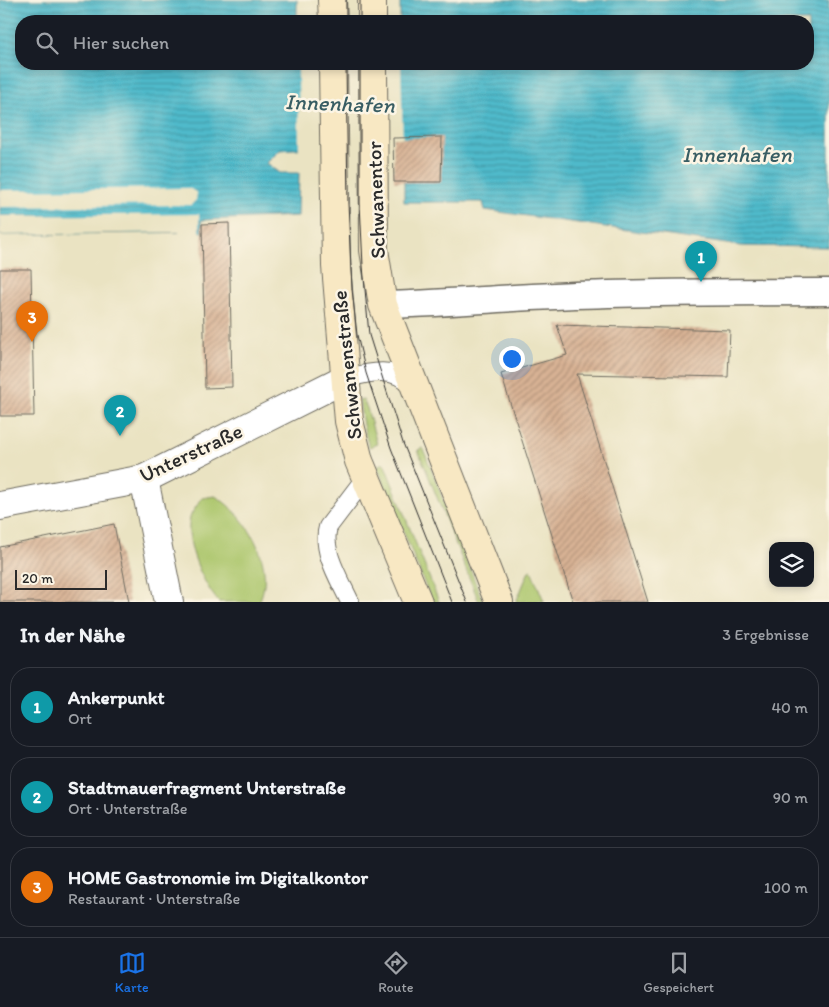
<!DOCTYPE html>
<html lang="de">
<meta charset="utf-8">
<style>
:root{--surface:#171b24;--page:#242831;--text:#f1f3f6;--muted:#9ea1a6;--line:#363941;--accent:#1a73e8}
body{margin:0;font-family:Itim,sans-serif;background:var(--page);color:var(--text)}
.controls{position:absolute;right:15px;bottom:15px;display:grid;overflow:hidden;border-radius:10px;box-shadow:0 2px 8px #0003}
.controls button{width:45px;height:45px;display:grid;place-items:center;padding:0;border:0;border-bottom:1px solid var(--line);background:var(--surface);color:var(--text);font:25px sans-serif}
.scale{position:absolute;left:15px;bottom:12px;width:92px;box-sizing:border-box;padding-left:5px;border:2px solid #2b2b2b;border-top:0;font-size:14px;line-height:18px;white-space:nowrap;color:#2b2b2b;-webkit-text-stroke:4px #fcf5e5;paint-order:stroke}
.you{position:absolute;left:511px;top:358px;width:18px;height:18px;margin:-12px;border:4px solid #fff;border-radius:50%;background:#1a73e8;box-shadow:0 0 0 8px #1a73e833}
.badge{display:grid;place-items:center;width:32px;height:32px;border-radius:50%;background:var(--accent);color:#fff;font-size:16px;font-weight:700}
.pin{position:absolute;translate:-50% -41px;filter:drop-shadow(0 1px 2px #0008)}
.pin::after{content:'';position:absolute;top:26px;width:18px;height:15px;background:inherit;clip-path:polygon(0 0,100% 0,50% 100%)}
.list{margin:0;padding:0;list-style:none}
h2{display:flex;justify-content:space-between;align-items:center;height:65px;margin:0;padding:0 20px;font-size:21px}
h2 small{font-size:16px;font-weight:400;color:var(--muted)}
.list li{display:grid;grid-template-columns:32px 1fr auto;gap:15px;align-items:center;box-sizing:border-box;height:80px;margin:0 10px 10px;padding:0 10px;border:1px solid var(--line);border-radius:20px}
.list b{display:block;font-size:19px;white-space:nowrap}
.list p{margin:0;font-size:16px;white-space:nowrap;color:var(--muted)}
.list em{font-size:16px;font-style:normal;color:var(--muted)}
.icon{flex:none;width:28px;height:28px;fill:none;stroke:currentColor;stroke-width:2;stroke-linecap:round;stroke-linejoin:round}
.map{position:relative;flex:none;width:829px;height:602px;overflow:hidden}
.search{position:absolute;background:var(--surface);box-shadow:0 2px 8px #0003;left:15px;right:15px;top:15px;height:55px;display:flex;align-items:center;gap:12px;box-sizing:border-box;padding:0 18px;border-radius:20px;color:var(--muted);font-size:19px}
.sheet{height:335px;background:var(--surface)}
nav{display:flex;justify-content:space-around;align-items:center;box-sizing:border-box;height:70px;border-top:1px solid var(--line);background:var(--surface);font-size:14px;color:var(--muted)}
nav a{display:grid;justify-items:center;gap:2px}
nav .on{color:var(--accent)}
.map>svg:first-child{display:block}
.green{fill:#acc66c;stroke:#6c784c}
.water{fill:url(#water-rules);stroke:#3d727b}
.pier{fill:#eae3c2}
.building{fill:url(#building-hatch)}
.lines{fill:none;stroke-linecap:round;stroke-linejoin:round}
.service-casing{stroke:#6e6b60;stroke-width:20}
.pedestrian-casing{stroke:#6e6b60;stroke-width:29}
.minor-casing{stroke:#6e6b60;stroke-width:30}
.tertiary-casing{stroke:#6e6b60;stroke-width:30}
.secondary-casing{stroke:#6e6b60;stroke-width:30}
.service{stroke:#fff;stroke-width:18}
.pedestrian{stroke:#fff;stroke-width:26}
.minor{stroke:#fff;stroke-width:28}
.tertiary{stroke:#fff;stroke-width:28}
.secondary{stroke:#f8e8c3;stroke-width:28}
.tram{stroke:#2b2b2b;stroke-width:1}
.labels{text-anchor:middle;stroke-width:5;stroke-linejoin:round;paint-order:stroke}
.street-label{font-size:21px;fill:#2b2b2b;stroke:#fcf5e5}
.water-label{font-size:22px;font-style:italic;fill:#385d63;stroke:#fcf5e5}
</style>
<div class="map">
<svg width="829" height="602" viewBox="0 0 829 602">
<defs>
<pattern id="water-rules" width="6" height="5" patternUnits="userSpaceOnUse" patternTransform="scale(1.25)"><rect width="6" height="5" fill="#4fbacb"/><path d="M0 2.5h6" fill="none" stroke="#4297a5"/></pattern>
<pattern id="building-hatch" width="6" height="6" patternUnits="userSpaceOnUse" patternTransform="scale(1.25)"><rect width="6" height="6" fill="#d8b294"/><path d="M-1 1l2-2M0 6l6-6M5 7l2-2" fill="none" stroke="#af9179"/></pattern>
</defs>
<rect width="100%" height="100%" fill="#fcf5e5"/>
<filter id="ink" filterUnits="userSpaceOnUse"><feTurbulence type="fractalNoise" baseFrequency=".02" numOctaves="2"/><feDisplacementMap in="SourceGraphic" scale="10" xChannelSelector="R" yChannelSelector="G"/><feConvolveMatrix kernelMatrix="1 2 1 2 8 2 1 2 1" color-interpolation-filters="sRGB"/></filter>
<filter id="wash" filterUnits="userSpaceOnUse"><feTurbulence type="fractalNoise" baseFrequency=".0096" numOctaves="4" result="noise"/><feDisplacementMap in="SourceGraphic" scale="20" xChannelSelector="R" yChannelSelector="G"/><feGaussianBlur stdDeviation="1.12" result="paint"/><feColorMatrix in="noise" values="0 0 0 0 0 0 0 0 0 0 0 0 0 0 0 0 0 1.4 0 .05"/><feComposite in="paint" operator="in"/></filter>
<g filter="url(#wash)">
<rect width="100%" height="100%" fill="#eae3c2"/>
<g class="green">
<polygon points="359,399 363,400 367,408 377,444 369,447 363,425"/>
<polygon points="423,448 483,602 479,602 418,450"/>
<polygon points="384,463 439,602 432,602 377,466"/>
<path d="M215,496C247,515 277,565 259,602H219C203,585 184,541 190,518C192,511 198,505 202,498Z"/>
<polygon points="531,570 544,601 516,602 529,571"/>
</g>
<polygon class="water" points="0,0 297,0 297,21 21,21 21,64 277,64 279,66 808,64 808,21 400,21 400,0 829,0 829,247 741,246 485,210 483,202 404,202 404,182 441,181 441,139 280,150 267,163 280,173 299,173 298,216 201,220 202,232 0,235"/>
<g class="pier">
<polygon points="298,64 401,64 403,145 299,152"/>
<polygon points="189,188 197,193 196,200 191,205 0,207 0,190"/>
<polygon points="199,214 199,231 202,234 181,234 181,232 0,235 0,216"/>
</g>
<g id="blocks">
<g class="building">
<polygon points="442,137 441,182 394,182 393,138"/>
<polygon points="229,223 232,387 205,388 202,224"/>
<polygon points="0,269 31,269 34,416 0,416"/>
<polygon points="557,325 730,330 728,377 577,374 648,602 573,602 501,374 567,355"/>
<polygon points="114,524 129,602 0,602 0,547"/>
</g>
</g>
</g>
<g filter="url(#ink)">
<use href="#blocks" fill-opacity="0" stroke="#6e6b60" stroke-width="1"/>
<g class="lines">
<g class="service-casing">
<g id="service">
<path d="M344,379C367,373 396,364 412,387"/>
<path d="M350,602C340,580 321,551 328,527L366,477"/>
</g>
</g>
<g class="pedestrian-casing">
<path id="pedestrian" d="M383,305C441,304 497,298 555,296C646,292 738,292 829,292"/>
</g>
<g class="minor-casing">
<polyline id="minor" points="144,479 169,602"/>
</g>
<g class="tertiary-casing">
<polyline id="tertiary" points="0,506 144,479 344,379"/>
</g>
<g class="secondary-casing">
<g id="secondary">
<polyline points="332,0 333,21"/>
<polyline points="372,0 372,21"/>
<polyline points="333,64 336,266 349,421 359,461 418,602"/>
<polyline points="373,64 374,250 383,305 499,602"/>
</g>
</g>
<use href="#service" class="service"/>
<use href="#pedestrian" class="pedestrian"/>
<use href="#minor" class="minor"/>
<use href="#tertiary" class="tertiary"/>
<use href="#secondary" class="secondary"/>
<g class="tram">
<polyline points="346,0 346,21"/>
<polyline points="360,0 360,21"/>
<polyline points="346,64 348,203 352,289 357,335 366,373 391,448 452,602"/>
<polyline points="360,64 360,203 363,266 369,335 403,443 467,602"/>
</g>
</g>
</g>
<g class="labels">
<g class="street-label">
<text transform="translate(376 200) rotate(-92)" y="7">Schwanentor</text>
<text transform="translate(347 365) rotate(-96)" y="7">Schwanenstraße</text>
<text transform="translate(191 453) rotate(-25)" y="7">Unterstraße</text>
</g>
<g class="water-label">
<text transform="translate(340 103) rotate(2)" y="8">Innenhafen</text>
<text x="737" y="162">Innenhafen</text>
</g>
</g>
</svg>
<div class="controls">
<button><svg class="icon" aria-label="layers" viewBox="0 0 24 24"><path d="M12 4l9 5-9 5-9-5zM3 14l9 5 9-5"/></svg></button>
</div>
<div class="scale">20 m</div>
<div class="you"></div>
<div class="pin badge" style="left:701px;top:282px;background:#0f9aa8">1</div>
<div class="pin badge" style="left:120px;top:436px;background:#0f9aa8">2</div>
<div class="pin badge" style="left:32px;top:342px;background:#e8710a">3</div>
<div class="search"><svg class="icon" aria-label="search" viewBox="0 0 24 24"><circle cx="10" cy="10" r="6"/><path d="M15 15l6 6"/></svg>Hier suchen</div>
</div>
<section class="sheet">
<h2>In der Nähe<small>3 Ergebnisse</small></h2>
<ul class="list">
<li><span class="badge" style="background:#0f9aa8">1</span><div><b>Ankerpunkt</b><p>Ort</p></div><em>40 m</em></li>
<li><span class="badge" style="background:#0f9aa8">2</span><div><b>Stadtmauerfragment Unterstraße</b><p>Ort · Unterstraße</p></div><em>90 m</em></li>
<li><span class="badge" style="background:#e8710a">3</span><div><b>HOME Gastronomie im Digitalkontor</b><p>Restaurant · Unterstraße</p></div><em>100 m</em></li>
</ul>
</section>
<nav>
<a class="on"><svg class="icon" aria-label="map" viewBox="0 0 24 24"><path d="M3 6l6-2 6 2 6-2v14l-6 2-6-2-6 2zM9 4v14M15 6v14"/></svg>Karte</a>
<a><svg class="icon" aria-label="directions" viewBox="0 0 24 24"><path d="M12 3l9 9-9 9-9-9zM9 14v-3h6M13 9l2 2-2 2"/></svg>Route</a>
<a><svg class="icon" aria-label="saved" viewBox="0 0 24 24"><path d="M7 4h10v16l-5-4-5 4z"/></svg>Gespeichert</a>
</nav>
